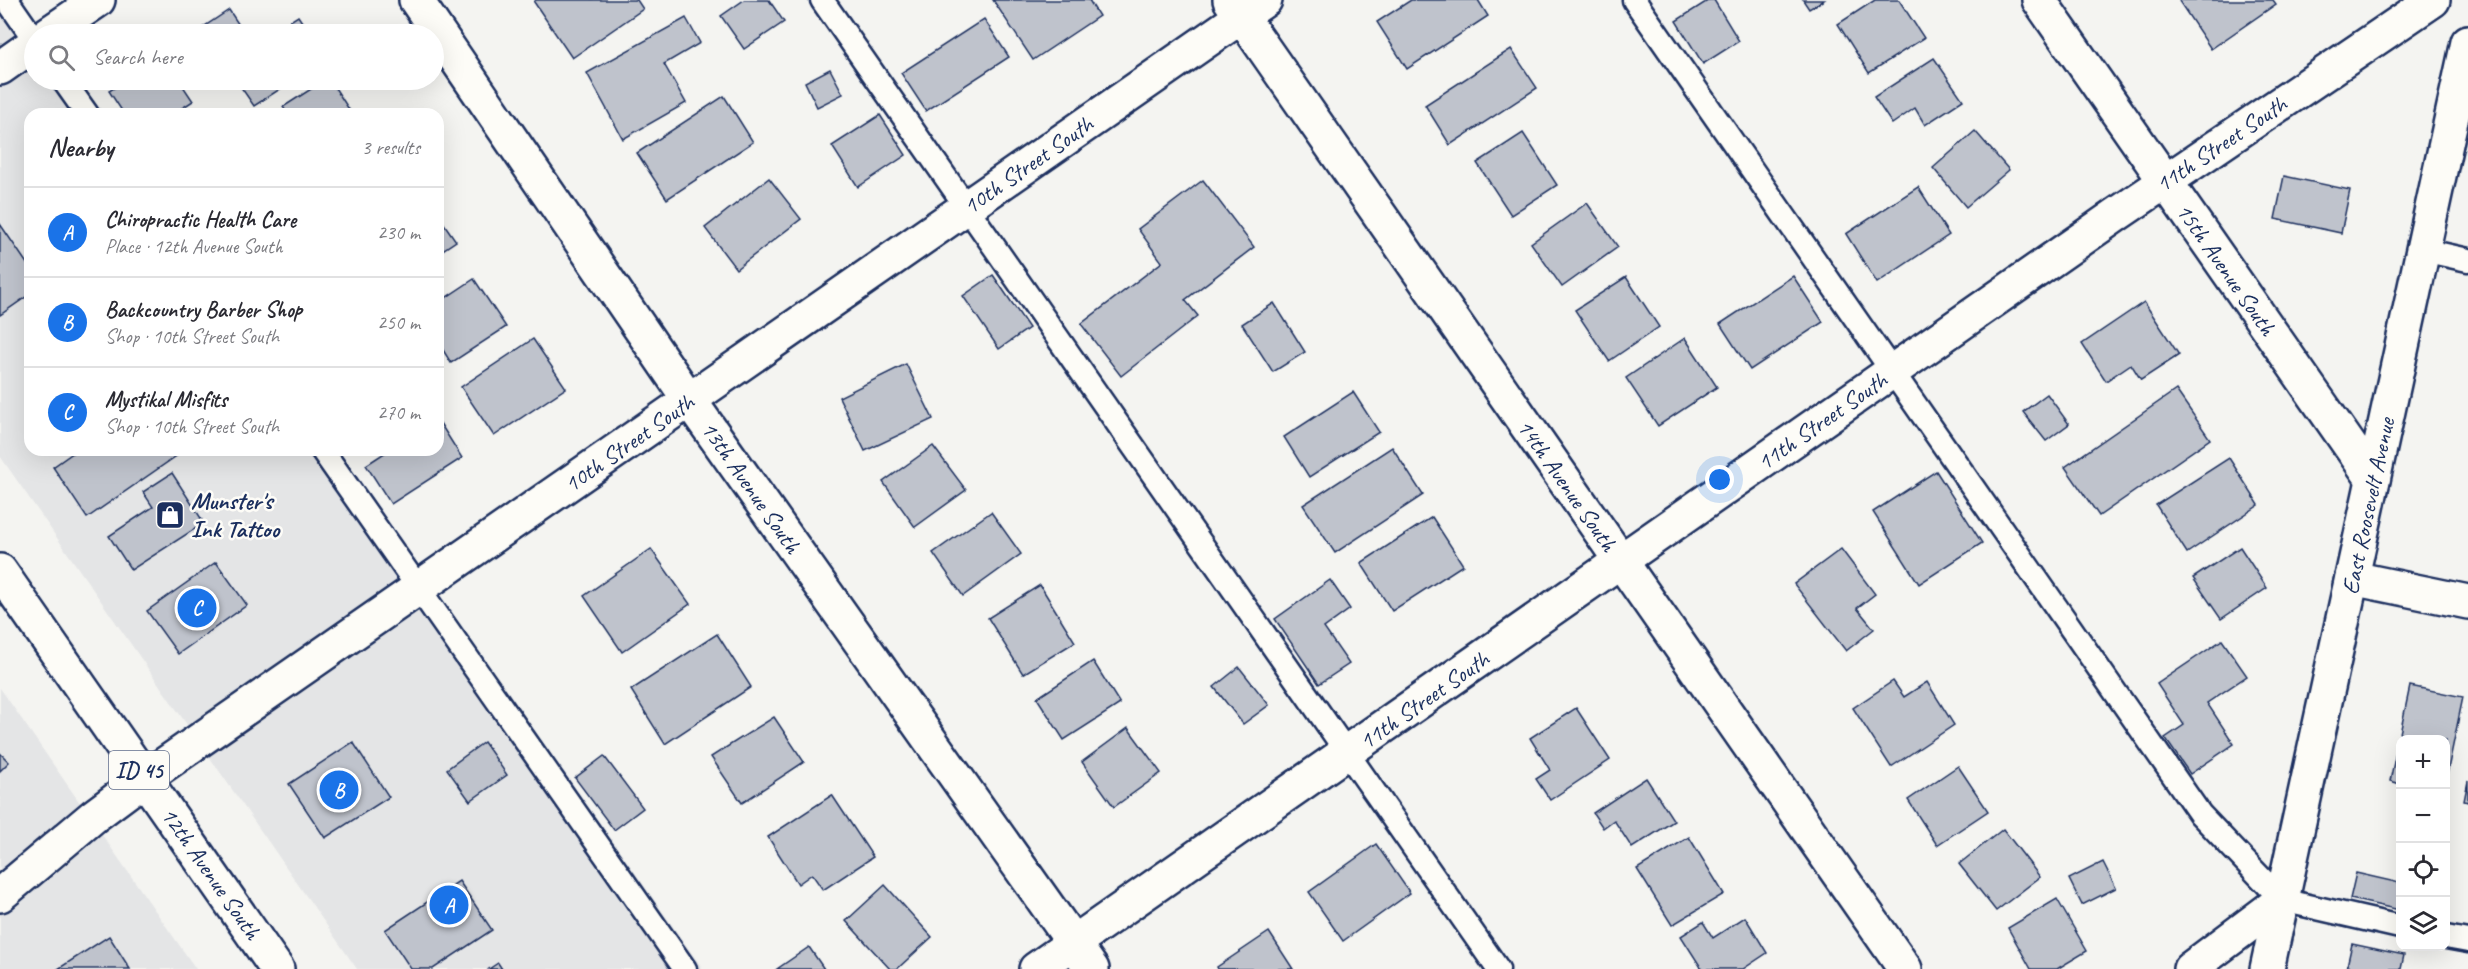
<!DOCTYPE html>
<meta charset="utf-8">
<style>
:root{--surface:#fff;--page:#f7f7f7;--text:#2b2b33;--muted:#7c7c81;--line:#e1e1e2;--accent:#1a73e8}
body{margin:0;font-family:Caveat,sans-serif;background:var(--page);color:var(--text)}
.controls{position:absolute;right:18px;bottom:18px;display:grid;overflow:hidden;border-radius:12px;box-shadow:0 6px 24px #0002}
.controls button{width:54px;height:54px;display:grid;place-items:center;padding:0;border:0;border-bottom:2px solid var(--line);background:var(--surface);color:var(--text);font:30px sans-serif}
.you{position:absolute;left:1720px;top:480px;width:21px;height:21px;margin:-15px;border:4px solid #fff;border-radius:50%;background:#1a73e8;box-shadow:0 0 0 9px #1a73e833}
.badge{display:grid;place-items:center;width:39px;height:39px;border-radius:50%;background:var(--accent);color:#fff;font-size:20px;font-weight:700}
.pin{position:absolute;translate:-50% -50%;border:3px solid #fff;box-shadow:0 2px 6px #0006}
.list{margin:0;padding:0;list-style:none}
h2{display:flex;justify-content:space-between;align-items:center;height:78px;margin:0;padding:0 24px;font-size:26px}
h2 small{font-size:20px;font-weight:400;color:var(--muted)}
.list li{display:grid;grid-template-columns:39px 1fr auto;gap:18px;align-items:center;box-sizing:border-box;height:90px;padding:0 24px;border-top:2px solid var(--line)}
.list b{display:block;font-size:22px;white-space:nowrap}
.list p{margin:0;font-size:20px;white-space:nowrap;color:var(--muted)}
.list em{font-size:20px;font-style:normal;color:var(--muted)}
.icon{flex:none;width:33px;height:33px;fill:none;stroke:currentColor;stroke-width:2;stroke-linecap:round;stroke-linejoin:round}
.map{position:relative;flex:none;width:2468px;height:969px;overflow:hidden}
.search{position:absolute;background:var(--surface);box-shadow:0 6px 24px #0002;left:24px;top:24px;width:420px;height:66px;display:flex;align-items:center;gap:15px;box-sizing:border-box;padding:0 21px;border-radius:33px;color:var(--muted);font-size:22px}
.panel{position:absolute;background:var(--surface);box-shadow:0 6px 24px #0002;left:24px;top:108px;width:420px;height:348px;border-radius:18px}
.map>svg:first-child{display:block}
.built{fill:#e4e5e6}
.building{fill:#bfc3cc;stroke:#1b2f5e;stroke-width:1.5}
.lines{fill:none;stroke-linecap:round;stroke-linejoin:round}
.service-casing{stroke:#1b2f5e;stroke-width:27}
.minor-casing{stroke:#1b2f5e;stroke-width:38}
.tertiary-casing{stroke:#1b2f5e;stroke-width:38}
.primary-casing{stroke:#1b2f5e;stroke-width:38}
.service{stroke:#fdfcf7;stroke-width:22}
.minor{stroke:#fdfcf7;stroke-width:33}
.tertiary{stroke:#fdfcf7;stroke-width:33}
.primary{stroke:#fdfcf7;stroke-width:33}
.labels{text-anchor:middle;stroke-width:5;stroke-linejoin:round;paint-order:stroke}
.shield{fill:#fdfcf7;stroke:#5f6c8c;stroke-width:1.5}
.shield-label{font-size:22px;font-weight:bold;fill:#1b2f5e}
.street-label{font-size:24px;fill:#1b2f5e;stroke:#fdfcf7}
.poi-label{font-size:24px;font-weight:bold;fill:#1b2f5e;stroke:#fdfcf7;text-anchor:start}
</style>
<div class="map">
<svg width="2468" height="969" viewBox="0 0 2468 969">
<rect width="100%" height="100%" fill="#f4f4f1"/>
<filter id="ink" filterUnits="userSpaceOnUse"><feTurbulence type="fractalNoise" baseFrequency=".0167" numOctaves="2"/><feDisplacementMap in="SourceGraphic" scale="12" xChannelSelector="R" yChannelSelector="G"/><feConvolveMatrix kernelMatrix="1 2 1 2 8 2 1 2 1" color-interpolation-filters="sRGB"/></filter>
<g filter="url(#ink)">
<g class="built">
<polygon points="0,0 21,0 45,34 34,34 34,80 76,80 101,114 30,114 30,450 337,450 703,969 357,969 0,456"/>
<polygon points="0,688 112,849 196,969 0,969"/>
</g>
<g class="building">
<polygon points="536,0 637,0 643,9 572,58 534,2"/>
<polygon points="744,0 769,0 784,22 744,49 721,16"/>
<polygon points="993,0 1089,0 1099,16 1033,60"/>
<polygon points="1411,0 1478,0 1488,16 1407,69 1377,22"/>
<polygon points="1709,0 1714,0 1739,41 1703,64 1676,21"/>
<polygon points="1803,0 1824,0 1809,9"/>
<polygon points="1875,0 1899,0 1924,38 1869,73 1838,24"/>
<polygon points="2181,0 2273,0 2276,4 2211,49 2179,1"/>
<polygon points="229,10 245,34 207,34 202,28"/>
<polygon points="298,16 310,34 270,34"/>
<polygon points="686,18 700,43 664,64 686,103 623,139 587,73"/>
<polygon points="984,19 1009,57 926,111 901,73"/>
<polygon points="1511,49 1537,88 1450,145 1425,105"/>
<polygon points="1934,58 1963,100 1925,125 1915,108 1892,124 1874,97"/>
<polygon points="830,69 843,94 817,107 805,82"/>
<polygon points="127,80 179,80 193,101 173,114 124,114 109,91"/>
<polygon points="236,80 294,80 254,106"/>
<polygon points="325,80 330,80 352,114 288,114 283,107"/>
<polygon points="724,96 753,142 667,199 637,153"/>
<polygon points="880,115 906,155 858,187 832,146"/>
<polygon points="1975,131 2009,170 1966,207 1933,168"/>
<polygon points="1523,133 1557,185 1511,215 1477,163"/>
<polygon points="2284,176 2350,190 2341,233 2275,219"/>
<polygon points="769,178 801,219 736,269 705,228"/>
<polygon points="1203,180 1254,247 1185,300 1198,316 1121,376 1081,324 1162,262 1138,229"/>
<polygon points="1918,187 1949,235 1877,283 1846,234"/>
<polygon points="1587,203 1618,247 1562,287 1531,243"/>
<polygon points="438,215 456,241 438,253"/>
<polygon points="0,224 30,268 30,294 0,315"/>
<polygon points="993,275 1029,328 999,349 963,296"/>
<polygon points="1793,276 1823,322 1750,370 1720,324"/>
<polygon points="1626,277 1659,327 1609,361 1575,310"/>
<polygon points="474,279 506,327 451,363 438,342 438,303"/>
<polygon points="2144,302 2179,355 2141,380 2131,364 2106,381 2082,344"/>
<polygon points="1274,303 1305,352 1273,372 1242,324"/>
<polygon points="1685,338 1717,387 1658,426 1626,378"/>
<polygon points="533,339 566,388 494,436 461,387"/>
<polygon points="906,364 933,419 865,451 839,397"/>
<polygon points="2176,390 2210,439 2099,516 2065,467"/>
<polygon points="1353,392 1379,432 1309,477 1284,437"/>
<polygon points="2047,394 2069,424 2046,441 2023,412"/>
<polygon points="438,420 462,458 391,504 366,465 389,450 438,450"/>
<polygon points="933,446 966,490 915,527 883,482"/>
<polygon points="1392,447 1423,495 1335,553 1303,505"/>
<polygon points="77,450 185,450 87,518 53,467"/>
<polygon points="2229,458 2259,505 2187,553 2156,505"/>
<polygon points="1936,471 1982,543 1919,584 1873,512"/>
<polygon points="172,473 204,523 131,570 109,536 153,507 143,492"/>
<polygon points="991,512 1021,554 963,596 933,553"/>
<polygon points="1432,517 1463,565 1392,611 1361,563"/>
<polygon points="2240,547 2267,588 2221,619 2193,578"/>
<polygon points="651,549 690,604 622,652 584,596"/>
<polygon points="1841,549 1875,594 1857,608 1874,629 1846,651 1794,584"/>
<polygon points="216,562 247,605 178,654 147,611"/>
<polygon points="1330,580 1350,609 1324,628 1349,664 1319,684 1275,619"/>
<polygon points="1040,585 1075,642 1023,674 988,618"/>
<polygon points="717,634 751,687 665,744 631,690"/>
<polygon points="2222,640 2247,676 2207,703 2234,744 2190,774 2165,738 2184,725 2157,684"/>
<polygon points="1093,661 1120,704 1064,740 1037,698"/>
<polygon points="1239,667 1269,705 1243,724 1214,687"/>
<polygon points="1893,681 1904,697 1927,682 1954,725 1891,767 1853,708"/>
<polygon points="2410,686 2463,697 2446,779 2446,740 2400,740 2400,784 2390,781"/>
<polygon points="1576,708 1610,760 1550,800 1536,779 1550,770 1530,738"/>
<polygon points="774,717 804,762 742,803 711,757"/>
<polygon points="1128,728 1161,773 1114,807 1082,762"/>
<polygon points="353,742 389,797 325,838 289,784"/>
<polygon points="484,742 507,775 470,801 447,769"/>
<polygon points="0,753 9,762 0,771"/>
<polygon points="604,756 643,808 614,830 575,778"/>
<polygon points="1958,766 1988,811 1937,845 1908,800"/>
<polygon points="1646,778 1674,821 1632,848 1614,820 1603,828 1593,813"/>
<polygon points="2468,781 2468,802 2464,801"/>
<polygon points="832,795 873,857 823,890 812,874 798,884 768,837"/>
<polygon points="2003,829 2040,877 1996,911 1959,864"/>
<polygon points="1689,837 1724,894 1672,925 1637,869"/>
<polygon points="1376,844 1410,893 1343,941 1309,892"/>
<polygon points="2103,862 2116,888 2082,905 2069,879"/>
<polygon points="2356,873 2400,883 2400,910 2350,899"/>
<polygon points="459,881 492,930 433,969 411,969 385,930"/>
<polygon points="885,885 932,937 897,969 890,969 846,921"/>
<polygon points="2057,899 2087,951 2057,969 2031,969 2008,928"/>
<polygon points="1745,917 1767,953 1743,969 1702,969 1681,936 1703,922 1713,938"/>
<polygon points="1269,932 1293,969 1218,969 1217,967"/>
<polygon points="109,936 130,969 58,969"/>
<polygon points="2352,944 2404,955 2401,969 2360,969 2347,966"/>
<polygon points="809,947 824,969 777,969"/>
<polygon points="498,963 502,969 489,969"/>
</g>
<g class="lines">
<g class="service-casing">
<g id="service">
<polyline points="7,0 34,39"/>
<polyline points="822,0 1498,969"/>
<polyline points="1634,0 2200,814 2282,900 2400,927"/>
<polyline points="63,80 87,114"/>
<polyline points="2423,250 2468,260"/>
<polyline points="322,450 685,969"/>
<polyline points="2446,937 2468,941"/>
</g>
</g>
<g class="minor-casing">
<g id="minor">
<polyline points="416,0 690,401 1092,969"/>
<polyline points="1230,0 1905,969"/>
<polyline points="2039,0 2373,479"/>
<polyline points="48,34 98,0"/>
<polyline points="0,68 34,44"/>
<polyline points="2352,578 2468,602"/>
<polyline points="0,895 94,816 145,778 1265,0"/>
<polyline points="1036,969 2116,215 2433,0"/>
<polyline points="2190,969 2282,900"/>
</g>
</g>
<g class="tertiary-casing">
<polyline id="tertiary" points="2267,969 2468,42"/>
</g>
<g class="primary-casing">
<polyline id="primary" points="0,571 277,969"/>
</g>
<use href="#service" class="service"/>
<use href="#minor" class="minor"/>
<use href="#tertiary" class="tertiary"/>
<use href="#primary" class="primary"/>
</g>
</g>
<defs>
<g id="shop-square" transform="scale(1.5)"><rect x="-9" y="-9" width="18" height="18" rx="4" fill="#1b2f5e" stroke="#fdfcf7"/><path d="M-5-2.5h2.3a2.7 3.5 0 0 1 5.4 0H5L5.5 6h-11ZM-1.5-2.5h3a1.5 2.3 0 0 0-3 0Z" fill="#fff"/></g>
</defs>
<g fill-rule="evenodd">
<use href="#shop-square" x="170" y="515"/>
</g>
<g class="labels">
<rect class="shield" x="109" y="751" width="60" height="38" rx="4.5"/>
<g class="shield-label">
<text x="139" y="778">ID 45</text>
</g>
<g class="street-label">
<text transform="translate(2221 144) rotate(-34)" y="8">11th Street South</text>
<text transform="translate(1028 165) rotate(-35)" y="8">10th Street South</text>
<text transform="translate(2226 269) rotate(55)" y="8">15th Avenue South</text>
<text transform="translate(1822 421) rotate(-35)" y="8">11th Street South</text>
<text transform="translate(629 443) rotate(-35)" y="8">10th Street South</text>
<text transform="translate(1567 485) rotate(55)" y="8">14th Avenue South</text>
<text transform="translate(751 487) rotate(55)" y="8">13th Avenue South</text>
<text transform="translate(2368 506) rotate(-78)" y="8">East Roosevelt Avenue</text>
<text transform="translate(1424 700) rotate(-35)" y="8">11th Street South</text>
<text transform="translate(211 873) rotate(55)" y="8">12th Avenue South</text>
</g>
<g class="poi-label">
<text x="191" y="509">Munster's<tspan x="191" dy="28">Ink Tattoo</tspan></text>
</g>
</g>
</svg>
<div class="controls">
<button>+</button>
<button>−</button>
<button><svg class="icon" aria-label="locate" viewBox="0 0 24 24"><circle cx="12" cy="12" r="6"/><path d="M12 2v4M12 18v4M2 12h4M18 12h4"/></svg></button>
<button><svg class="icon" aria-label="layers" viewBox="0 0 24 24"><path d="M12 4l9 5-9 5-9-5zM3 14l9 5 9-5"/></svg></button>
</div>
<div class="you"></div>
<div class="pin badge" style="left:449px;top:905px">A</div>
<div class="pin badge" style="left:339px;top:790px">B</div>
<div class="pin badge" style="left:197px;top:608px">C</div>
<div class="search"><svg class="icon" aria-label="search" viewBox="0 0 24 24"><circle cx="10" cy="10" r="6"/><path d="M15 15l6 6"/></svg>Search here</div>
<section class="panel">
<h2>Nearby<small>3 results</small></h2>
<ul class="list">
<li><span class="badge">A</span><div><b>Chiropractic Health Care</b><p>Place · 12th Avenue South</p></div><em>230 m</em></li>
<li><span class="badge">B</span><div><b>Backcountry Barber Shop</b><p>Shop · 10th Street South</p></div><em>250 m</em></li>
<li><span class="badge">C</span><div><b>Mystikal Misfits</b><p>Shop · 10th Street South</p></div><em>270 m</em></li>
</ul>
</section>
</div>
